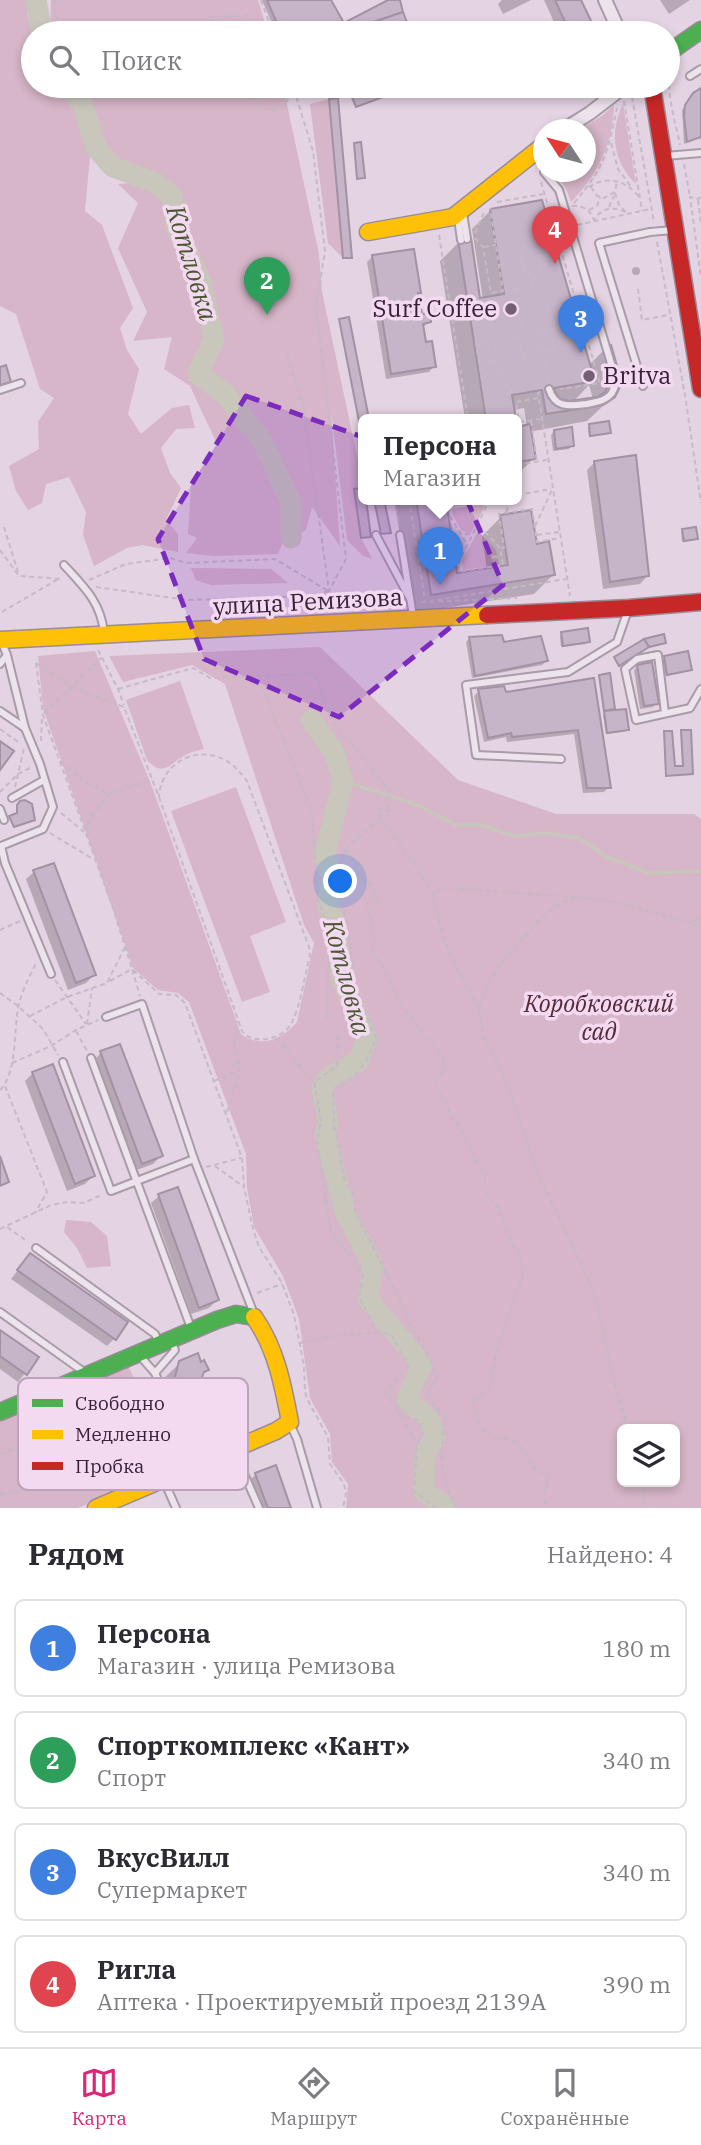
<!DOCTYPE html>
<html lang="ru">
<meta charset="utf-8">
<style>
:root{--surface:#fff;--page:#f2f2f3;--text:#2b2b33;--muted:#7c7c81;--line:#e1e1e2;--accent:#db2777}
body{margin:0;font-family:"IBM Plex Serif",serif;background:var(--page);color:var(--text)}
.controls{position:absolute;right:21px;bottom:21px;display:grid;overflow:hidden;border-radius:10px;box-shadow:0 4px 10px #0003}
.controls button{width:63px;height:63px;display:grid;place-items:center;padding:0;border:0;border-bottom:2px solid var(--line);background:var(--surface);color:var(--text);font:35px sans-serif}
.compass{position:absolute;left:533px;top:119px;width:63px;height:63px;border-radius:50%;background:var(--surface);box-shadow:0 4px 10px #0003;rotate:306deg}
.you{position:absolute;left:341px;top:882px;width:24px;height:24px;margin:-18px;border:5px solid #fff;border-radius:50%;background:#1a73e8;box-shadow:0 0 0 10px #1a73e833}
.badge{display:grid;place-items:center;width:46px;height:46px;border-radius:50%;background:var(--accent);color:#fff;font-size:23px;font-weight:700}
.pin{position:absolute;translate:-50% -58px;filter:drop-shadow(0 2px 4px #0008)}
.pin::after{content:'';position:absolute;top:37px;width:24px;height:21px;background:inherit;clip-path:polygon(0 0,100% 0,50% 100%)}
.popup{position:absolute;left:358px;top:414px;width:164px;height:91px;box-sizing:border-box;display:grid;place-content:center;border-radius:10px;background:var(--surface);filter:drop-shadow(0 2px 5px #0005);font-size:23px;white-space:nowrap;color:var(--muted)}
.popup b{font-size:26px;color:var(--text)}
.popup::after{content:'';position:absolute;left:50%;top:100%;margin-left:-14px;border:14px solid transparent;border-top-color:var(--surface)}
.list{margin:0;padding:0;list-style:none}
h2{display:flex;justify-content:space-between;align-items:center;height:91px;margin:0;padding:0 28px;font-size:30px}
h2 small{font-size:23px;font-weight:400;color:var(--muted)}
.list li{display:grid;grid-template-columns:46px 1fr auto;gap:21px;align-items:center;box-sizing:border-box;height:98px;margin:0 14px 14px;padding:0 14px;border:2px solid var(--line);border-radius:10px}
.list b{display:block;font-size:26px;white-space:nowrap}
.list p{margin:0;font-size:23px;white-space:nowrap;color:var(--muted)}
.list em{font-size:23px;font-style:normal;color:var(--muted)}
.icon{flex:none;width:38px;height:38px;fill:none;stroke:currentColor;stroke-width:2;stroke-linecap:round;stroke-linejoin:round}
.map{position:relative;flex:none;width:701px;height:1508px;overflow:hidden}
.search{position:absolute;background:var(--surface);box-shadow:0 4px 10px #0003;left:21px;right:21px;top:21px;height:77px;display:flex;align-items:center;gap:18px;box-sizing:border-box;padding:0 24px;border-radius:38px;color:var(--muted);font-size:26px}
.sheet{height:539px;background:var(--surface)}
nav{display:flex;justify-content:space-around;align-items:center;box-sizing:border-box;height:98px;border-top:2px solid var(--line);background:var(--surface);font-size:19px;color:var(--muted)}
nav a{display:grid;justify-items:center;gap:4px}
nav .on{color:var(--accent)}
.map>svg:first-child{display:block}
.green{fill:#d6b6c8;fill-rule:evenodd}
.shadow{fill:#0003;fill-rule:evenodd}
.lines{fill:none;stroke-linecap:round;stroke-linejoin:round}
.stream{stroke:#c9c6bc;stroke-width:3.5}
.river{stroke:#c9c6bc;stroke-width:21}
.building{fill:#c6b4c8;stroke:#a391a4;stroke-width:2}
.lane-casing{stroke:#aa9ba9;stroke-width:10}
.street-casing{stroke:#aa9ba9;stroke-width:16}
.fast-casing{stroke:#998b99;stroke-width:19}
.slow-casing{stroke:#998b99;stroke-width:19}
.jam-casing{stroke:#998b99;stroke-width:19}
.path{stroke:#c5bac5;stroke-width:2;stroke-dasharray:5 3.5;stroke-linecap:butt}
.lane{stroke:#ede3ec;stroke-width:6}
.street{stroke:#ede3ec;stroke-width:12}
.fast{stroke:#4caf50;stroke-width:16}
.slow{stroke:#ffc107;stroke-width:16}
.jam{stroke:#c62828;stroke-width:16}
.marked{fill:#7b2cbf;fill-opacity:0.2;stroke:#7b2cbf;stroke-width:5;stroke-dasharray:14 9;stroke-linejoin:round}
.poi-dot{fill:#746075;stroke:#f4daf1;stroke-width:2.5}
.labels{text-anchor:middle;stroke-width:7;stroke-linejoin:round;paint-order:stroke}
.poi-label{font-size:24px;fill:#38223a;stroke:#f4daf1;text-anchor:end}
.street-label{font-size:24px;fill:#38223a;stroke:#f4daf1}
.park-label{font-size:24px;font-style:italic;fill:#552a38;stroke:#f4daf1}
.water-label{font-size:26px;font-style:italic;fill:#4b5833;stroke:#f4daf1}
.key{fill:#f4daf1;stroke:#bca3ba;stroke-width:2}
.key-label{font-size:19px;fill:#38223a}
</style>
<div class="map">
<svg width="701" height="1508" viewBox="0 0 701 1508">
<rect width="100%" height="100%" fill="#e4d3e2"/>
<g class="green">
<polygon points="0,0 40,0 39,8 27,13 33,34 33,86 57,86 68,101 64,86 283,86 319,254 322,292 363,484 363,488 354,489 361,538 372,559 363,556 347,540 331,411 340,546 312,507 306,530 283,542 278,554 214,556 186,553 197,538 188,534 191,484 217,444 190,386 164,369 172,337 133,341 147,312 118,248 138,203 118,184 136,183 91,145 85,211 102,225 133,308 120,328 127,350 139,369 128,414 141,434 172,408 189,405 195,428 176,429 161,448 170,473 181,488 166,520 178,534 178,552 142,545 127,548 94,566 83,535 86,512 69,477 46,484 42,503 28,510 16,491 9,466 39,449 38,422 54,398 40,389 16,314 0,306"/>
<polygon points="51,0 258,0 268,33 50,33"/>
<polygon points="329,99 343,258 328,243 310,104"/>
<path d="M623,104L636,184C613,162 609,132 623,104Z"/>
<path d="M614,105C613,143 598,175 571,202L566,188L553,172H586V130L580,129L602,116Z"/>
<polygon points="482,504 485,506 470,535 466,536 464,534 466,532 462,531 453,516 452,509"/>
<polygon points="478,531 496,550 497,555 491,556 491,559 498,558 499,565 463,570 462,561"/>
<polygon points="191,568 271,569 288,583 211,585 196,580"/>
<path d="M320,647L458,780L556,814H694L701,819V1508H346L348,1484L332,1462L330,1434L310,1398L299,1319L283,1276L254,1227L247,1187L246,1154L189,1002L178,993L158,990L133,968L43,708L38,656L95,651L151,784L241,1034C261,1049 283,1039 297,1022L314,943L304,925L225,684L192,665L123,682L109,656ZM675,1429V1482H622V1429Z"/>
<path d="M180,681L204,749C196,751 189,752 182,757C169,765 162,777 147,760L126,700Z"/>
<polygon points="236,787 286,922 250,936 270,992 242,1002 171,811"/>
<polygon points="66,1220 91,1222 107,1236 111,1266 87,1268 77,1248 64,1232"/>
<polygon points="129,1367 172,1469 78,1508 0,1508 0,1421"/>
</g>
<g class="shadow">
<polygon points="262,0 329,0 343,26 392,0 398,0 409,33 276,33"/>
<polygon points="502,0 531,0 503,14 498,4"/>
<polygon points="544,0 580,0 595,33 559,33"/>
<polygon points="660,0 690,0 669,14"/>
<polygon points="701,90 701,141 700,137 684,144 682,110 690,99"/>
<polygon points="329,101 350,257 343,258"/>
<path d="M491,210L589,365L604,350L619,382L587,408L603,406L587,421L529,432L534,458L517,475V428L527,427L524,408L513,410L514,419H465L440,261L459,242L479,300H483L472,229ZM589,385L593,399L572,403Z"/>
<polygon points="372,257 419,292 417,295 420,316 430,322 422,327 425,344 434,366 429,372 386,379 367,262"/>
<circle cx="636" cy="271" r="4"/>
<polygon points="590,426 609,432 607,434 589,437 588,428"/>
<polygon points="554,431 572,445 569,449 553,451 551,435"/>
<polygon points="595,462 647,576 640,584 603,589 587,470"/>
<polygon points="401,499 444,499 456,575 487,570 482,536 501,517 535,546 553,575 534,594 413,613 395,505"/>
<polygon points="683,530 696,538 682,542 681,532"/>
<polygon points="562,634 588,642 586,644 561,647 560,636"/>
<polygon points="470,638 503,644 546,661 542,665 472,678 466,642"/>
<polygon points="665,658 690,669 666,676 662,660"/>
<polygon points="638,666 657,703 653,707 640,709 634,670"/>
<polygon points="600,676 613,709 609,713 627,729 625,731 606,734 603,715 609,710 603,710"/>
<polygon points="593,680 609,787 604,792 583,793 574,734 507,742 506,737 484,742 474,696 479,691 504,694"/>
<polygon points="34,872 94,975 86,983 68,990 26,879"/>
<polygon points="119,1046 161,1156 153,1164 134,1171 93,1061 101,1053"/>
<polygon points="33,1073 93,1176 85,1184 67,1191 25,1081"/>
<polygon points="159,1196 217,1300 209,1308 191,1314 151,1203"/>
<polygon points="30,1255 114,1339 107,1346 11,1279"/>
<polygon points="0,1332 37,1358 18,1382 0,1369"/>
<polygon points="180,1363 207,1370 201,1376 197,1385 210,1417 231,1428 228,1431 230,1437 213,1455 194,1462 173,1451 155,1408 161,1381"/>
<polygon points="68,1408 96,1408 146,1457 142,1460 93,1481 64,1411"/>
<polygon points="275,1467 290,1508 258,1508 248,1482 256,1474"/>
</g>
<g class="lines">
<polyline class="stream" points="343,781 420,806 456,825 481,825 515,836 545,833 579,838 607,857 648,873 701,871"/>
<g class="river">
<polyline points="36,0 42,33"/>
<polyline points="68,86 83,105 96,148 113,167 154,182 172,196 175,225 200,280 214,339 198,374 226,395 263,442 291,503 291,538"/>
<polyline points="311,720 333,750 343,781 324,857 332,876 327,905 335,923 342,980 367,1038 359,1061 328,1078 322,1087 328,1122 325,1135 346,1214 373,1265 368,1299 422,1365 407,1398 409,1402 428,1418 435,1437 425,1454 424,1492 444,1505 445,1508"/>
</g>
</g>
<g class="building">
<polygon points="267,0 331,0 344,23 388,0 400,0 403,12 342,33 281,33"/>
<polygon points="555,0 581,0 597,33 570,33"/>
<polygon points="403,12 411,33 342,33"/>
<polygon points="378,86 383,86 386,96 356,107 351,95"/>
<polygon points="701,88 701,137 687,142 684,115 685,105 693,93"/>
<polygon points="338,98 352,258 343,258 329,99"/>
<polygon points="361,142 365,178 357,179 354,143"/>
<polygon points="542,200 595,381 554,388 555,391 560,399 569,401 597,397 605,392 611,380 603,348 611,345 620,376 620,387 615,397 603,405 546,414 542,390 512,395 516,419 486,419 458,240 471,238 480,298 504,294 490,209"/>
<polygon points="414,249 421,293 418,293 422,314 430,313 431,322 423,324 426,342 432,341 436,367 391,374 372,255"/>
<polygon points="349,317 369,419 363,419 363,442 339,319"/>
<polygon points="6,365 11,382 0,385 0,367"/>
<polygon points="609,421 611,433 590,436 589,424"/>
<polygon points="530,424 536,459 517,462 517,425 517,427"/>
<polygon points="572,427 574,446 556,449 554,430"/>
<polygon points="636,455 649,576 610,582 594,461"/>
<polygon points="363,488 363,499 366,499 371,537 361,538 354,489"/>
<polygon points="374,499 384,499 391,533 381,534"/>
<polygon points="416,499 446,499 457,573 508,565 500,515 531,510 537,544 549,541 555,575 431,595"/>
<polygon points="696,527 698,539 684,541 682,529"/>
<polygon points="588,628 590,642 563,646 561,632"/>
<polygon points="664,634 666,643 649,647 644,639"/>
<polygon points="502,635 504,642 541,636 548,661 475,676 469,637"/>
<polygon points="644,639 649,647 619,666 614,657"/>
<polygon points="688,651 692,670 667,675 664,656"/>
<polygon points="652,662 659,704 644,706 637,665"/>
<polygon points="610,673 615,709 604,711 599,675"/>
<polygon points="594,678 611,788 587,788 578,730 512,737 511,733 488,738 478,689 504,686 506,692"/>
<polygon points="626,709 629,730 607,733 604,711"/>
<polygon points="681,730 691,730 693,774 666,776 664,731 672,731 675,766 683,766"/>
<polygon points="0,741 14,751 0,770"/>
<polygon points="25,800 32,804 35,820 14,827 9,816 17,813 17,805 20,801"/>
<polygon points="54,863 96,975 76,983 33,870"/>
<polygon points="120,1044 163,1156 142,1164 100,1051"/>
<polygon points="53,1064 95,1176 75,1184 32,1072"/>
<polygon points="0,1156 9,1182 0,1186"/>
<polygon points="178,1187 219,1300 199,1308 158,1194"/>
<polygon points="30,1253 128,1322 116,1340 17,1270"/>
<polygon points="0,1330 39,1357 27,1375 0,1356"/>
<polygon points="198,1353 201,1362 204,1360 209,1370 204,1372 199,1385 211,1415 223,1419 228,1417 233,1429 229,1430 232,1438 213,1445 191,1434 172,1389 179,1361"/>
<polygon points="95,1396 97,1405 110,1399 131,1409 148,1457 97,1479 67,1406"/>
<polygon points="276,1465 291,1508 268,1508 263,1495 255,1473"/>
</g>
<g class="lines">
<g class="lane-casing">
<g id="lane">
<polyline points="690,76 701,69"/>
<polyline points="665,156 701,153"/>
<path d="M544,172L559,190L616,380C615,386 614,392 609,396C603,402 595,402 587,404C570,406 555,409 549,389"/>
<polyline points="463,213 467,239"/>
<polyline points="458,218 461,240"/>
<polyline points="643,386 599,243 650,232 673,230"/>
<polyline points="0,390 21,383"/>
<polyline points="376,535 409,597"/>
<polyline points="400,535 413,616"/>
<path d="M64,565C84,587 101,602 104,633"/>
<polyline points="7,655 25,728 40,764 53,807 43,829 1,846 5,863 51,974"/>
<polyline points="0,664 7,655 2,643"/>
<polyline points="0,711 25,728"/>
<polyline points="665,713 658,655 637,659 625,669 636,720 690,708 701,689"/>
<polyline points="561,759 476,755 466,685 568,672 617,642 628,610"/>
<polyline points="12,798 44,780"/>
<polyline points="0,809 4,820"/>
<polyline points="91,1058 191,1328"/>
<polyline points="63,1062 111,1191 194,1159 142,1004 106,1017"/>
<polyline points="194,1159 254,1314"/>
<polyline points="36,1248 155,1334 158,1341"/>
<polyline points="0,1312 84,1372"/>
<polyline points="171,1340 175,1350 155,1373 194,1464"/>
<polyline points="140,1356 155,1373"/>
<polyline points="290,1424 297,1439 317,1508"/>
<polyline points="234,1451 259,1508"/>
<polyline points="164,1481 176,1508"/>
</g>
</g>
<g class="street-casing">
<g id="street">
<polyline points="605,0 620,33"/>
<polyline points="563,130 590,113 625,86"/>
</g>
</g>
<g class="fast-casing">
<g id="fast">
<polyline points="668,53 701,30"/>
<polyline points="0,1412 217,1320 236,1314 254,1317"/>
</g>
</g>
<g class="slow-casing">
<g id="slow">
<polyline points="368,232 453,217 544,145"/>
<polyline points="0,640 487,615"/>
<path d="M96,1508L276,1431L290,1422C283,1385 276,1348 254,1317"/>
</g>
</g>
<g class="jam-casing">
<g id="jam">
<polyline points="652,86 701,389"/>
<polyline points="487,615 629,608 701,602"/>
</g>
</g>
<g class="path">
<polyline points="55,0 55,13 64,33"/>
<polyline points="261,0 273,33"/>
<polyline points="209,17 251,15"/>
<path d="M672,68C664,88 676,124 680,145"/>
<polyline points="253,86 257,101 269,111 281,109 294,91"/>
<polyline points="632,97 654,222"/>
<polyline points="624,101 642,211"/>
<polyline points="611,143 618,169 632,188"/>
<polyline points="684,164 690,197"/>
<polyline points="541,182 600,383 560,389"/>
<path d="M589,187C607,175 626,180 639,197"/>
<polyline points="591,187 597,196 604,198 615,192 617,181"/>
<polyline points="615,193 619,205 626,212"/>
<polyline points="701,197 698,199 690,197 701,278"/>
<polyline points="698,200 701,224"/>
<polyline points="497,202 543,194"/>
<path d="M574,203C604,168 608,152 617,108"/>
<path d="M572,206C583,205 590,210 594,220C602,207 614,206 627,213"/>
<polyline points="609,207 614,196"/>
<polyline points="589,210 597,206 600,197"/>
<polyline points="577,225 650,209"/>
<polyline points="475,233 484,212"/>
<polyline points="439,235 468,419"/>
<polyline points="475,238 483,247 491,293 503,291 490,208"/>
<polyline points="657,242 685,395 701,503"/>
<polyline points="484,247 496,245"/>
<polyline points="520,248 523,270"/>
<polyline points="521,259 551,254"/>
<polyline points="500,265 512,263 534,278"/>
<polyline points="638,289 642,320 668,315"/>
<polyline points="506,291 531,287"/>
<polyline points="541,331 575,325"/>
<polyline points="477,344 489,346"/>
<polyline points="544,352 553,351 552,341 581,336"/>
<polyline points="287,355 303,403 329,591 346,559 316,307 325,251 313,151 293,86"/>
<polyline points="527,356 522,351 521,345 528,338 538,337"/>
<polyline points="492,361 480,367 476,344 523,336 516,289"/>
<polyline points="480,367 488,419"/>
<polyline points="499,369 541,350"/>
<polyline points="548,381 532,283 552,254"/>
<polyline points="540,392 538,393 570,596"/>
<polyline points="488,397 513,393 487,355 488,349 493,345 522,350"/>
<polyline points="538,398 516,402 519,422 540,419"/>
<polyline points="531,421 537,462"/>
<polyline points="517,465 547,460"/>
<polyline points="517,495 551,489"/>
<polyline points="395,499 399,526"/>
<polyline points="409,499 425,601"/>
<polyline points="447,499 459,572 503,565 500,548 478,524"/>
<polyline points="450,506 489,499"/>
<polyline points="506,512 512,499"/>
<polyline points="450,516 467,544"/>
<polyline points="535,526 552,490"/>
<polyline points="4,527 18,572"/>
<polyline points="537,535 559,532"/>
<polyline points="501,548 504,548 499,514 532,509 537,542 560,538"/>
<polyline points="0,550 19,576 63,579"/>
<polyline points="458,564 490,499"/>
<polyline points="89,580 126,564 170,558 187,563 275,559 328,591"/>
<polyline points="96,587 187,600 313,596 329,591 339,607"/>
<polyline points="437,600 566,579"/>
<polyline points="421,602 517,598"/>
<polyline points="348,607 402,603"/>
<polyline points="2,612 60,578"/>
<polyline points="98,650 118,689 124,705"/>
<polyline points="36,663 43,715 113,908 132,969 159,994 176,995 185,1003 242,1158 244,1187 253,1229 259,1247 282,1283 294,1315 304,1366 305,1391 307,1399 328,1437 330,1464 344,1484 346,1493 343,1508"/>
<path d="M36,663L71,687L124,707L159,797L242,1031C248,1039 257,1040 267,1039C278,1037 289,1031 293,1020C301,1003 305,974 310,955L309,947L247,781C239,771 231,761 218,757C189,747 160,768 159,797"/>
<polyline points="259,678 312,812 318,900 329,931 327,1022"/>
<polyline points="118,689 193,668 210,678 315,674 332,720 390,791 386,801 390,811 378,809 381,819 414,863 433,894"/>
<polyline points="44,713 101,658"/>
<polyline points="0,729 21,744"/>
<polyline points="41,741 42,718"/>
<polyline points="60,761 85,782 110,794 90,818 86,831"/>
<polyline points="15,787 24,748"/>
<polyline points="0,792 18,774 30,768"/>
<polyline points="111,793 152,780"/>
<polyline points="61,813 84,832"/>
<path d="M381,819L344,850L338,872L351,950L354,985L376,1038C366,1064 359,1077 333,1090L334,1124L344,1178L355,1197V1212L397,1294L408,1321L432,1363L437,1378L425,1396L446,1417C439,1452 439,1477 457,1508"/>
<polyline points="50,833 93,859"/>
<path d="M344,850L356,865L360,877L371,884L378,902L371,898L366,905C374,921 374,936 373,954L382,964L400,1003L431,1044L442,1054L445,1069L436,1080V1087L447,1105L450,1116L461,1128L478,1165L485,1173V1187L489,1198L498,1207L512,1244L520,1256L523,1276L495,1356L491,1389L473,1400C474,1416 479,1434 498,1438C505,1439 512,1438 518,1444C532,1458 524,1465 548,1475L549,1479C545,1488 542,1499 548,1508"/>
<polyline points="692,921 701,918"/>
<polyline points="0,930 20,921"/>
<polyline points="129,956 137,954"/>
<polyline points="55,980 86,1024"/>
<polyline points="110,981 132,969 140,996"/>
<polyline points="0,993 18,1006 43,1029 58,1055"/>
<polyline points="479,1009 455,966 443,937 433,894 446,888 577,897"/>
<polyline points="30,1016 67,997 107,983 125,947"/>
<polyline points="87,1024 92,988"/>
<polyline points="76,1031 87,1051"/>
<polyline points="338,1035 337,1066 314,1082 321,1120 317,1142 331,1231 363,1275 359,1297 378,1333"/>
<polyline points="276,1038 313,1082"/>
<polyline points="12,1063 51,1046 76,1030 98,1020"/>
<polyline points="214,1081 240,1070 234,1050 237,1021"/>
<polyline points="5,1086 47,1192 35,1213"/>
<path d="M0,1090C17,1074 14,1030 18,1008C21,992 30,976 37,961"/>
<polyline points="227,1112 240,1071"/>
<polyline points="215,1166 244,1187"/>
<polyline points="206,1167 241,1158"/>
<polyline points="7,1227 28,1242"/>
<polyline points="0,1229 51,1205 68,1202 84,1203 103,1194"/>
<polyline points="257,1293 282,1284"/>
<path d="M299,1343C329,1338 361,1330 391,1334L408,1365L386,1393L401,1416L418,1420L423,1434L417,1443L414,1491L436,1508"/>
<polyline points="401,1417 416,1442"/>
<polyline points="628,1429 616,1389 594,1292 537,1170 502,1070 484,1040 479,1009 488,984 502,962 546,913 563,903 578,897 616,902 701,926"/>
<polyline points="40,1442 64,1458"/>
<polyline points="0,1454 39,1441 59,1420"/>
<polyline points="642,1482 645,1505 647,1508"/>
<polyline points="42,1488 64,1458 71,1454"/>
<polyline points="0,1494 91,1481 102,1488"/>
</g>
<use href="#lane" class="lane"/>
<use href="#street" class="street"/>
<use href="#fast" class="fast"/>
<use href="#slow" class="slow"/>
<use href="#jam" class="jam"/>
</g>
<path class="marked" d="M246,396L454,469L503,585L339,717L204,659L158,539Z"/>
<g class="poi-dot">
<circle cx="511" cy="309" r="7"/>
<circle cx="589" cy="376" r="7"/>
</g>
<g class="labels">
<g class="poi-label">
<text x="497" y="317">Surf Coffee</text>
<text x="603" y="384" text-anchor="start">Britva</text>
</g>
<g class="street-label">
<text transform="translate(308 602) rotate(-3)" y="8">улица Ремизова</text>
</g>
<g class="park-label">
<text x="599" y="1012">Коробковский<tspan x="599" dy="28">сад</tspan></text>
</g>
<g class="water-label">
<text transform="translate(192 263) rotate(73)" y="9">Котловка</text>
<text transform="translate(347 977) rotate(75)" y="9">Котловка</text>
</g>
</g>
<rect x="18" y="1378" width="230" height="112" rx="10" class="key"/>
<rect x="32" y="1399" width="31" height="8" fill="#4caf50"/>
<rect x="32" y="1430" width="31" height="9" fill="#ffc107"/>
<rect x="32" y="1462" width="31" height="8" fill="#c62828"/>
<g class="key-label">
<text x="75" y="1410">Свободно</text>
<text x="75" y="1441">Медленно</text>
<text x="75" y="1473">Пробка</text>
</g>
</svg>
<div class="controls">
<button><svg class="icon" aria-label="layers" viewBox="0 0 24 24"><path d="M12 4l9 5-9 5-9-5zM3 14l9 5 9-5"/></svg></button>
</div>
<svg class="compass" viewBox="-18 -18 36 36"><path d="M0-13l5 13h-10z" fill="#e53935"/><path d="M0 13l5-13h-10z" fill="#7c7c81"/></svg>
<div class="you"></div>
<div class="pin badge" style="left:440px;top:585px;background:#3f7fe0">1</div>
<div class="popup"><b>Персона</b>Магазин</div>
<div class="pin badge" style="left:267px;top:315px;background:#2e9e5b">2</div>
<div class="pin badge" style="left:581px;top:353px;background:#3f7fe0">3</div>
<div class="pin badge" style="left:555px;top:264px;background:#e0444e">4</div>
<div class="search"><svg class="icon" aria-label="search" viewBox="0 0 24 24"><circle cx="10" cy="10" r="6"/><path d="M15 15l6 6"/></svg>Поиск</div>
</div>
<section class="sheet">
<h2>Рядом<small>Найдено: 4</small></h2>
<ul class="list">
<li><span class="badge" style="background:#3f7fe0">1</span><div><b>Персона</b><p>Магазин · улица Ремизова</p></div><em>180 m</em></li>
<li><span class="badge" style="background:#2e9e5b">2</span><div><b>Спорткомплекс «Кант»</b><p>Спорт</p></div><em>340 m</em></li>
<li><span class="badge" style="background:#3f7fe0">3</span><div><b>ВкусВилл</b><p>Супермаркет</p></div><em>340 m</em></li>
<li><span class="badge" style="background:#e0444e">4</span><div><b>Ригла</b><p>Аптека · Проектируемый проезд 2139А</p></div><em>390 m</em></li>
</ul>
</section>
<nav>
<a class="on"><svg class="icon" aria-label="map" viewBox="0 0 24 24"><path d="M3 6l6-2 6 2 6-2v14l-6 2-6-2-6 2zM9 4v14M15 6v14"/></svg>Карта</a>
<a><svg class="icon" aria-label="directions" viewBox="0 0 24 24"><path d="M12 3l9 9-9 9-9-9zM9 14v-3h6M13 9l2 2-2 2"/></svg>Маршрут</a>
<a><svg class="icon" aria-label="saved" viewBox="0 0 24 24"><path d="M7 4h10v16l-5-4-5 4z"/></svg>Сохранённые</a>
</nav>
